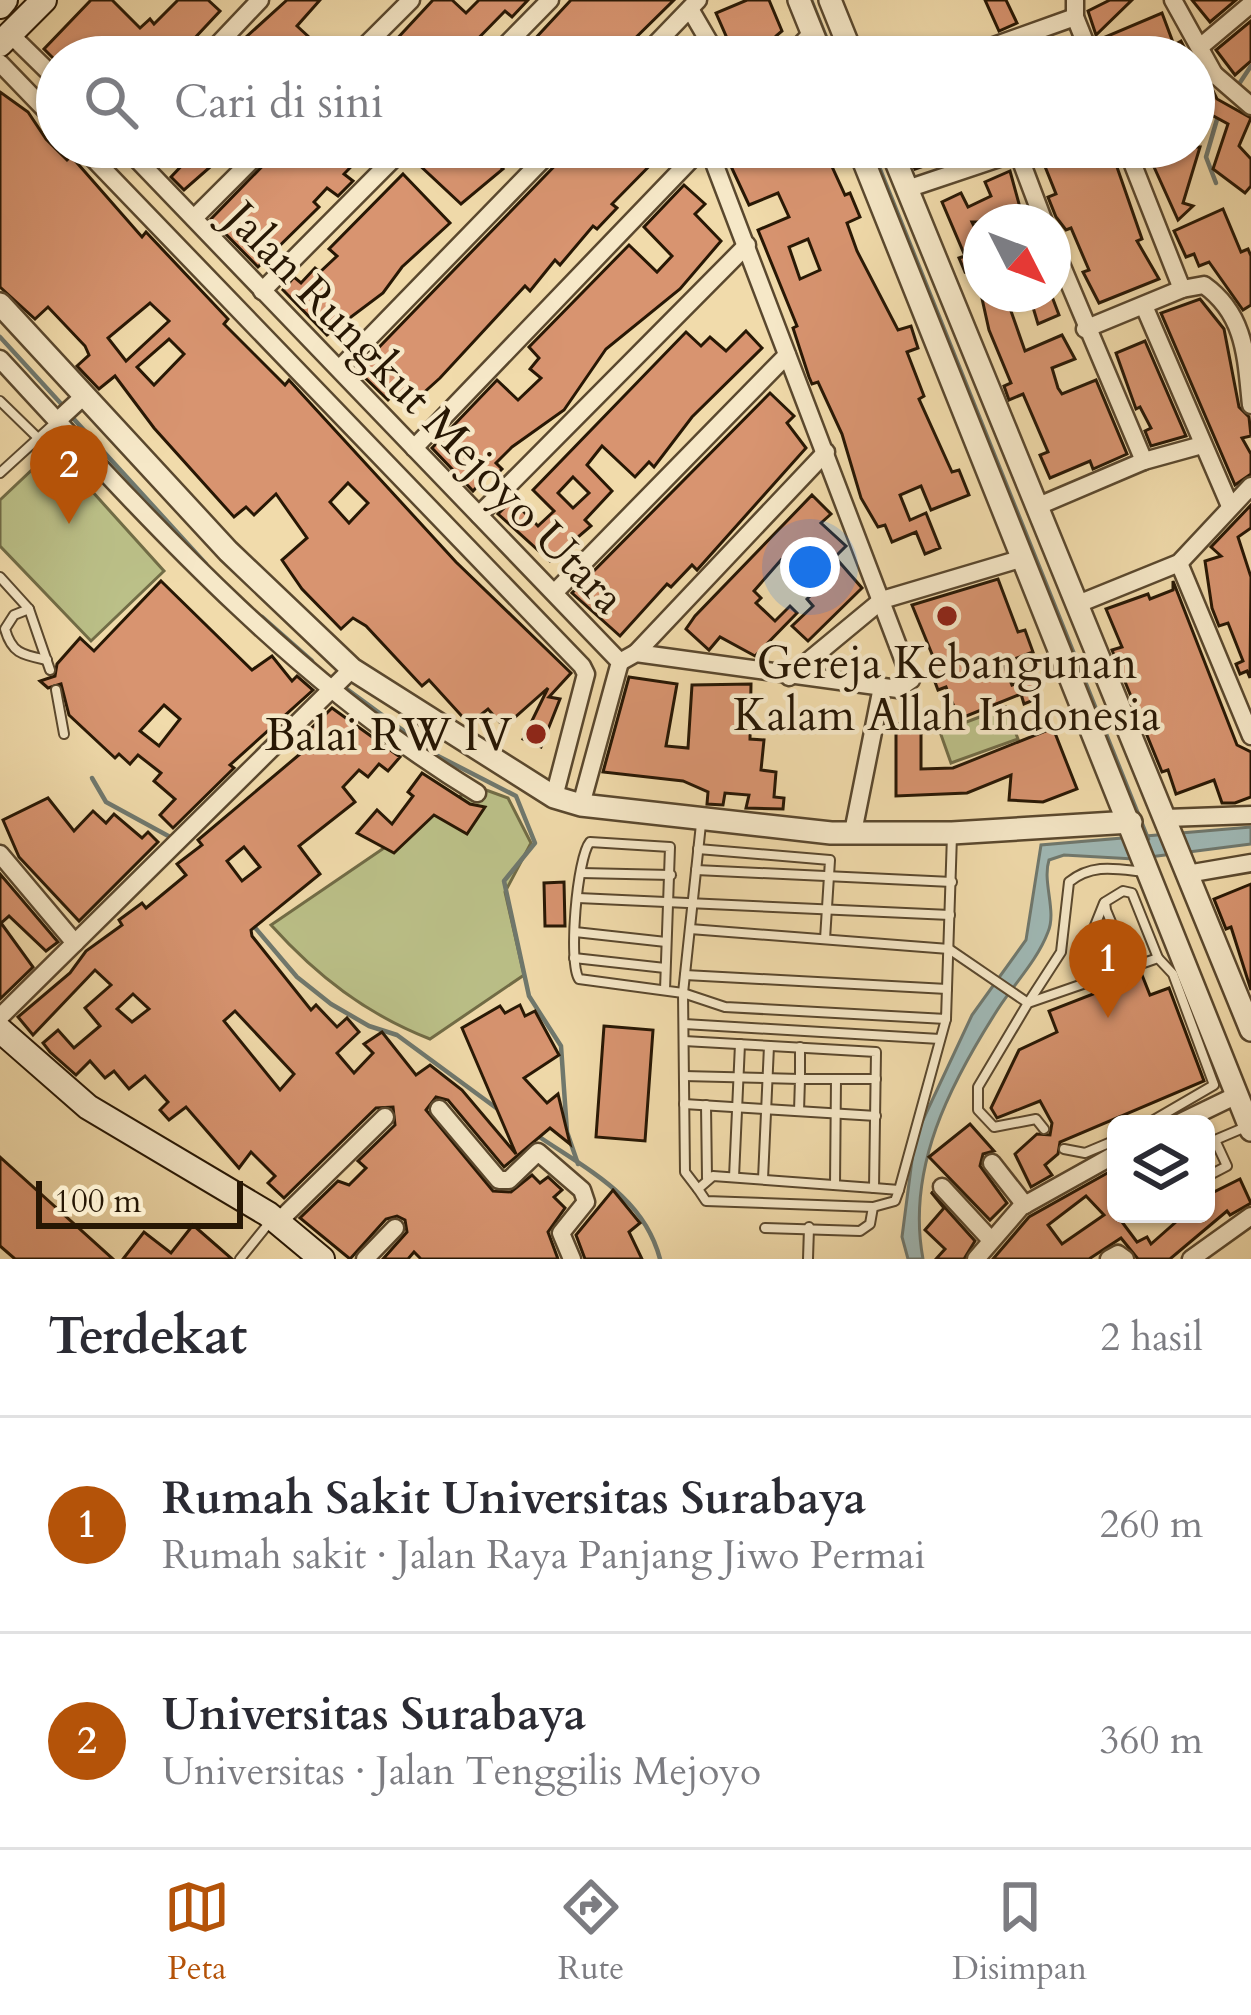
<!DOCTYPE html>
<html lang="id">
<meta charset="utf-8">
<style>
:root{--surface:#fff;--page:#f2f2f3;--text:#2b2b33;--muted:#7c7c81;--line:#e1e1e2;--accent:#b45309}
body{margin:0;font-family:Cardo,serif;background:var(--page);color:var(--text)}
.controls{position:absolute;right:36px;bottom:36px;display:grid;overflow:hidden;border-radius:18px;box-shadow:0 3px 9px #0004}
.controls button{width:108px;height:108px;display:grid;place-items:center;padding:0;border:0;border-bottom:3px solid var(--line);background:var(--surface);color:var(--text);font:60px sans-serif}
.compass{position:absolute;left:963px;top:204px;width:108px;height:108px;border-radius:50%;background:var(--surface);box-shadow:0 3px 9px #0004;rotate:132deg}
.scale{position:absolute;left:36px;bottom:30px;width:207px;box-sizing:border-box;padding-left:12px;border:6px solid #271704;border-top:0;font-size:33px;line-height:42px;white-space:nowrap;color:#271704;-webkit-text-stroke:9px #f6e8c8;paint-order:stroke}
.you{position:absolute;left:810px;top:567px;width:42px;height:42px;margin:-30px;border:9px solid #fff;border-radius:50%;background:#1a73e8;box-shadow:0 0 0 18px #1a73e833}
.badge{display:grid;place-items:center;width:78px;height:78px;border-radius:50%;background:var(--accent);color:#fff;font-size:39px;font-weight:700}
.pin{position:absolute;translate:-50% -99px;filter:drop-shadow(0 3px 6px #0008)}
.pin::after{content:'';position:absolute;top:63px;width:42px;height:36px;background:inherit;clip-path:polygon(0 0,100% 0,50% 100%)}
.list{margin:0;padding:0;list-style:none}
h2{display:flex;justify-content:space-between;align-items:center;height:156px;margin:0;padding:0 48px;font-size:51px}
h2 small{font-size:39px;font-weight:400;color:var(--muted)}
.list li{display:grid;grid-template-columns:78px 1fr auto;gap:36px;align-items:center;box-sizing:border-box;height:216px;padding:0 48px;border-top:3px solid var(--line)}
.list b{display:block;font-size:45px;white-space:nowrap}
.list p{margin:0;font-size:39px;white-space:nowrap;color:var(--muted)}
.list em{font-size:39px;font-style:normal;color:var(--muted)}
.icon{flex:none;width:66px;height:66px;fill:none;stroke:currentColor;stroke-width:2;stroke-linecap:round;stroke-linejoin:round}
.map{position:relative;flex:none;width:1251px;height:1259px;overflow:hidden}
.search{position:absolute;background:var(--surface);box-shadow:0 3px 9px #0004;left:36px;right:36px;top:36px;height:132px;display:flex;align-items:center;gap:30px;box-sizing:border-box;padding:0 42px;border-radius:66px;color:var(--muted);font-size:45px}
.sheet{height:588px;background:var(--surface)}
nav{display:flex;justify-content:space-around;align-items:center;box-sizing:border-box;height:168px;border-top:3px solid var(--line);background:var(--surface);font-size:33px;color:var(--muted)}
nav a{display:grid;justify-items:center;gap:6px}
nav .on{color:var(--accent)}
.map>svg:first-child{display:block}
.green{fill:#bbc088;stroke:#716c46;stroke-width:3}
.water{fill:#9fb8b5;stroke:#6f786e;stroke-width:3}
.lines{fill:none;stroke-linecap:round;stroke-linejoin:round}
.stream{stroke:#6f786e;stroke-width:4.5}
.building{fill:#d89470;stroke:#271704;stroke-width:3;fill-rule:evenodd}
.service-casing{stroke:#5a482e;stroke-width:12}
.minor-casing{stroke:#5a482e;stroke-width:21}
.tertiary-casing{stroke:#5a482e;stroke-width:26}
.secondary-casing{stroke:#271704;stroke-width:28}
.service{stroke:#f6e8c8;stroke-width:8}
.minor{stroke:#f6e8c8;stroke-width:16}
.tertiary{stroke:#f6e8c8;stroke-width:21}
.secondary{stroke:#f6e8c8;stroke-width:24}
.poi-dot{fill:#8f2418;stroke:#f6e8c8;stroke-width:4.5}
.labels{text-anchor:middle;stroke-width:9;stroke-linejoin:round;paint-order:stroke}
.street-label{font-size:45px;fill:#271704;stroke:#f6e8c8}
.poi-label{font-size:45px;fill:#271704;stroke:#f6e8c8}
</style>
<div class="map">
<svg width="1251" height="1259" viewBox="0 0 1251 1259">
<rect width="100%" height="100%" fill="#f1dbab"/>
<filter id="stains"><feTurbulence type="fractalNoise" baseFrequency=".00167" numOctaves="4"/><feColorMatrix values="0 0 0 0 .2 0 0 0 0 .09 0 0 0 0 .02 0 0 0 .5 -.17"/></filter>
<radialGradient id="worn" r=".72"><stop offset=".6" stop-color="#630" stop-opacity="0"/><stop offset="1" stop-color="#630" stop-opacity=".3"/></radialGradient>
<g class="green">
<polygon points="54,449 164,571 91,641 0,546 0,500"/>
<polygon points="1006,707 1018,739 951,763 940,732"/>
<path d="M475,786L508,798L531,843L505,892L524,975L430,1039C366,1014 317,976 271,925Z"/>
</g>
<path class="water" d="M1251,827V844L1134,859L1064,855L1049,860C1042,882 1057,911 1048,932C1037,961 1014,984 998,1009C950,1084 906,1168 923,1259H908L902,1237L915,1137L972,1015L1026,940L1041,845Z"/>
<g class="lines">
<g class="stream">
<polyline points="811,0 834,57"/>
<polyline points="1237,87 1251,66"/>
<polyline points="871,147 1148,839"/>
<polyline points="1216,183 1206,157 1218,116"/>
<polyline points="0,337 65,408"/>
<polyline points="72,417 206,564"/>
<polyline points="262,617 312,661"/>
<polyline points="344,687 438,756 516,796 535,843 504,881 529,996 561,1046 567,1132 578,1164"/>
<polyline points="92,778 106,802 172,838"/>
<polyline points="252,924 297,977 331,1004 369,1026 397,1035 499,1110"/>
<path d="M538,1136C588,1170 644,1197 660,1259"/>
</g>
</g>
<g class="building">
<polygon points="91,0 112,0 140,28 150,19 154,24 178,0 208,0 220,11 177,57 57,57 57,62 44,49"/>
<polygon points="287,0 320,0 297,26 324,51 319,57 224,57"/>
<polygon points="433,0 452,0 466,13 479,0 528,0 512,17 505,11 460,57 380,57"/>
<polygon points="571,0 674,0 616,57 579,57 568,46 558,57 518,57"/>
<polygon points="747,0 769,0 782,31 776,36 779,50 761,57 753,57 749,48 734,54 716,13"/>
<polygon points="985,0 1006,0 1017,23 999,31"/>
<polygon points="1110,0 1132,0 1096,35 1088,11"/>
<polygon points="1192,0 1236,0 1210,22"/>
<polygon points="1162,13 1174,45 1181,41 1189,57 1104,57 1098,40"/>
<polygon points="1251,21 1251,61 1235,75 1216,50"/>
<polygon points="1063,39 1070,57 1006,57 1039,43 1041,48"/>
<polygon points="1212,89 1217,99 1251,118 1239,146 1251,159 1251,186 1245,193 1213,169 1228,124 1206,112 1194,118 1194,95"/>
<path d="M0,92L28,112L46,139L67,160L71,156L142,237L146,232L228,319L224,324L285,385L289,380L456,562L571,673L549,697L560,699L541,747L523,739L548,688L504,727L488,709L469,724L429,680L422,686L366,626L353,618L341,629L302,589L282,560L307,538L276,494L254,515L246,507L234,517L154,428L115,376L99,389L77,366L89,355L85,346L48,307L35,319L0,287ZM150,303L169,321L126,361L108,338ZM169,339L184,354L154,385L137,367ZM348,483L368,503L349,523L330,502Z"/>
<polygon points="173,147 233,147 184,190 171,177 187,160"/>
<polygon points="281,147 307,147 319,160 325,154 330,159 342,147 370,147 344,174 353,181 338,196 327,188 314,202 319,207 258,267 211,219"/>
<polygon points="436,147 517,147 499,165 503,169 461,204 415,161"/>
<polygon points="573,147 668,147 612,204 617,208 597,229 593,226 560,265 555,260 530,291 525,286 440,378 409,406 395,393 388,400 357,370"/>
<path d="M722,147H750L754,157L772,149L775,155L797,147H823L845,195L850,193L860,217L847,223L857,251L898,330L911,326L918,348L907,352L924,396L919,399L952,472L959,470L969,495L931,510L921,486L900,495L910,520L926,513L940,548L925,554L916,532L892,542L885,525L878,527L861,498L842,434L818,382L812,384L809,377L793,328L797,326L758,230L789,217L778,193L749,205ZM808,239L820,270L800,279L789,247Z"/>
<polygon points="906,147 946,147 950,157 915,169"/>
<polygon points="1071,147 1110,147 1142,239 1137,241 1159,279 1099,303 1083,272 1089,270 1071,228 1066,230 1056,217 1048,197 1056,194 1042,159"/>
<polygon points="1145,147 1200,147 1183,203 1193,206 1178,220"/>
<polygon points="1010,171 1024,222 972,222 981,241 980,290 972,269 965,272 959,258 965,256 942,202 961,193 968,207 991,196 985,182"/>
<polygon points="403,174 450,223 402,267 383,293 327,335 283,290 294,277 301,283 315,268 320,272 337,256 329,249"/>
<polygon points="684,185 705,204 695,214 721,241 680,289 606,349 564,410 512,447 496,463 502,469 494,477 490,473 473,491 432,448 497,380 518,400 541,378 530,369 539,358 529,347 629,245 657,272 672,256 644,227"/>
<polygon points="1223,209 1241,252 1248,249 1251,256 1251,305 1243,310 1209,262 1199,266 1194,254 1186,257 1174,231"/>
<polygon points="981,294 1005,294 1025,351 1062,335 1075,359 1052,368 1058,388 1062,394 1096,380 1127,454 1093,469 1090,461 1050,478 1040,455 1048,452 1023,394 1009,400 1004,386 1011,383 989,330"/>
<polygon points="1029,294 1051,294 1059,315 1038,324"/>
<polygon points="1200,299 1224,329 1239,407 1249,417 1251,436 1242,438 1251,454 1251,474 1235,485 1161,313"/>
<path d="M746,331L762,348L692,417L654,467L649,462L635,477L602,446L587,465L612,491L585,520L591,526L550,561L498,514L512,500L538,526L554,511L533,490L686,332L701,346L710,337L726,351ZM573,477L589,493L573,508L558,493Z"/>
<polygon points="1145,341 1186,436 1151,446 1145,431 1151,428 1140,407 1136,409 1116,353"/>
<polygon points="770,393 794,416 787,423 806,448 697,570 692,565 671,587 667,584 620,636 572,593"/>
<polygon points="812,495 831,514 821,523 846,546 835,557 862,588 808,641 792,626 813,606 807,599 814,592 781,560 754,591 761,598 756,603 775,621 790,606 797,613 755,656 720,637 709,650 686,629 695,616"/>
<polygon points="1251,505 1251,528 1238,537 1251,577 1250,678 1247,671 1240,674 1236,664 1243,661 1228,623 1219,626 1212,608 1205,561 1221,556 1211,547"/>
<polygon points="998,579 1018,632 1025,630 1033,652 1003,663 1012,685 1034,677 1041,697 1024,704 1021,694 959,719 946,687 938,690 929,666 936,664 912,605"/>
<path d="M161,581L252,670L272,656L292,681L297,676L313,690L230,765L234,768L173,828L160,815L175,799L154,781L161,773L138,755L130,764L119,754L115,758L69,715L61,684L48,688L40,681L55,676L57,664L80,638L94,651ZM164,705L180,719L159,746L140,731Z"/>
<polygon points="1173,581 1237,745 1251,752 1251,797 1235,803 1222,803 1214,780 1176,794 1168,770 1162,772 1112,650 1122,647 1106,609 1148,594 1150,599 1173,590"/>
<polygon points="629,677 677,684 666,746 688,748 692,685 751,684 750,739 764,740 761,770 776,772 774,797 784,798 783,809 746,808 749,795 725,793 723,805 707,804 708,792 683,781 603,772"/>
<path d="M332,708L400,757L388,771L379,764L368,777L359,770L343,787L355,802L299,846L320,874L251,930L252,936L311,1010L316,1005L337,1027L347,1018L359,1032L337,1053L354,1073L373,1053L364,1044L382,1032L416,1075L430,1065L462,1090L516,1154L462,1028L500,1006L505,1013L520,1005L525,1016L535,1011L559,1055L524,1078L547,1103L558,1094L570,1144L550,1128L504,1167L448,1100L436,1097L426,1110L493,1191L511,1192L532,1175L540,1183L548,1177L562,1190L554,1197L565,1208L548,1232L558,1259H421L414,1252L408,1259H383L407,1232L405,1220L397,1216L386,1219L350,1259L300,1218L338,1181L349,1185L366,1168L358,1161L395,1125L393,1107L376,1108L284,1198L268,1183L275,1176L251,1152L239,1168L186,1107L169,1120L160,1110L168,1102L145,1076L129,1089L114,1071L105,1078L90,1061L76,1075L50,1052L43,1043L58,1030L74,1048L100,1026L85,1008L111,985L95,970L33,1035L18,1017L70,973L86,951L122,925L119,920L142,903L146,908L186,875L177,864L202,845L198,840L300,754L293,746ZM244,847L260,867L242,881L227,861ZM133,994L149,1009L132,1022L117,1009ZM235,1011L294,1074L280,1090L224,1021Z"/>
<polygon points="921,723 921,769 953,768 1053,728 1077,789 1043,802 1009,800 1011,775 967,793 896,796 896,724"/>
<polygon points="422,773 470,804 485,807 467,834 434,815 394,853 357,833 377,810 392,824 413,796 408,792"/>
<polygon points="48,798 74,831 93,811 106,823 114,814 142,838 148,832 158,842 79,921 19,857 3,820"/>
<polygon points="0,874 58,942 46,951 9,916 1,923 33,967 0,999"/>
<polygon points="564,882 565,926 545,926 544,883"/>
<polygon points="1251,884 1251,990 1231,927 1226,929 1214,899"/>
<polygon points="1142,975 1150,995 1169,988 1204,1081 1060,1142 1058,1154 1045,1165 1052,1175 1031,1187 1015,1154 1037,1134 1050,1135 1052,1123 1040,1101 997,1118 991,1108 1019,1050 1057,1032 1049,1011"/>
<polygon points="604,1026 653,1030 645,1141 596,1137"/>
<polygon points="970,1124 994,1151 983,1154 980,1166 1007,1203 990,1220 929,1157"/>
<polygon points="0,1157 113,1259 15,1259 0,1246"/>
<path d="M1111,1171L1116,1175V1214L1137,1242L1147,1237L1151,1244L1185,1214H1206V1196L1240,1179L1251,1203L1230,1215L1227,1211L1170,1259H1138L1121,1238L1089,1259H993L1029,1217ZM1086,1196L1104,1215L1062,1244L1048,1225Z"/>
<polygon points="613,1190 640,1223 629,1232 642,1259 585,1259 576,1235"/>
<polygon points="931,1192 975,1241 964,1259 936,1259 945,1249 925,1230 944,1208"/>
<polygon points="193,1225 232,1259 123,1259 144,1232 171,1253"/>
</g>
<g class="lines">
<g class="service-casing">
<g id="service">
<polyline points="0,401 38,438"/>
<polyline points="0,473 56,422"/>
<polyline points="0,577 29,609 50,670"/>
<path d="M29,609L14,615L5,629C12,654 23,655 47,660"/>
<polyline points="56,690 64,734"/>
<polyline points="698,849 830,860 825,939"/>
<polyline points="696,870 952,882"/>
<polyline points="581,873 671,875"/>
<polyline points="578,898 950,915"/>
<polyline points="1104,903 1092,933 1107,974"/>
<path d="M690,929L949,949L1028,1003L1061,952L1069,882C1093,863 1116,869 1145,872"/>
<polyline points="575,932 666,942"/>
<polyline points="574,958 665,968"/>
<polyline points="1129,965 1106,910 1105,902 1123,891 1132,893 1158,958"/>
<polyline points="685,975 947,989"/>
<path d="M665,990L670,847L590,842C577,857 568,963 579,979L683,993L725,1007L946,1019L952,835"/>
<polyline points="684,1024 940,1039"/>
<polyline points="684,1041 876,1052 874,1188 713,1176 698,1189 706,1201 873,1207 895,1201 899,1190"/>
<polyline points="800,1047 800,1079 876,1079"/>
<polyline points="684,1076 800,1079 799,1111"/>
<polyline points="684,1104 876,1116"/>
<polyline points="706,1105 707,1178"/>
<polyline points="1044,1129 1036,1119 994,1127 978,1110 978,1087 1028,1003 1158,958 1173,974 1214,1085 1147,1124"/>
<polyline points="1064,1149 1085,1153 1116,1140"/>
<polyline points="734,1177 740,1044"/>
<polyline points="1206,1177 1227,1166 1215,1140 1248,1126"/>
<polyline points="763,1179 769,1046"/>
<polyline points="835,1185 836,1079"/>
<polyline points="874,1188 899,1190 946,1019"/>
<polyline points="698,1189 685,1172 683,993 701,824"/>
<polyline points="765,1228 860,1231 870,1224 873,1207"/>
<polyline points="240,1259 265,1228"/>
<polyline points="808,1259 809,1227"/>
</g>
</g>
<g class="minor-casing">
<g id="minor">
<polyline points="1075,0 1075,17 1091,57"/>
<polyline points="1173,0 1214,74"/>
<polyline points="690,9 718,57"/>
<polyline points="10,34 57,80"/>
<polyline points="1200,47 1251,4"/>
<polyline points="206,57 260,0"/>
<polyline points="354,57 411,0"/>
<polyline points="494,57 550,0"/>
<polyline points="643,57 698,0"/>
<polyline points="789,57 812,33"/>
<polyline points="963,57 1075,17"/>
<polyline points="0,63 57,122"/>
<polyline points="1194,82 1214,74 1251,106"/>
<polyline points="82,147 582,666 586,674 554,797"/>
<polyline points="125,147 620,662 581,805"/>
<polyline points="1126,147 1182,289"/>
<polyline points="1018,153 1044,222"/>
<polyline points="907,189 1032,147"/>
<polyline points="194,218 265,147"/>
<polyline points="1053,245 1144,461"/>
<polyline points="262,291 405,147"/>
<polyline points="1144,306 1230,506"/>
<path d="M1085,329L1182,289L1204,285C1246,315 1246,358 1251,405"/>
<path d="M0,359C148,519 290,679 477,793"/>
<polyline points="341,367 555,147"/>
<polyline points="57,421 85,395"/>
<polyline points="414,448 703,147"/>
<polyline points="1036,507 1144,461 1202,445"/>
<polyline points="479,515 747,245"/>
<polyline points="1179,563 1251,736"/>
<polyline points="555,592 787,355"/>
<polyline points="1078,604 1179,563 1251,486"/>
<polyline points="636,653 826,452"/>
<polyline points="620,662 636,653 898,689 911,680 708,147"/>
<polyline points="789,677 882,600 1020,559"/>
<polyline points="1166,818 1251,815"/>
<polyline points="853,832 882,687"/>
<polyline points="0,854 75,943"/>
<polyline points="1187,874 1251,863"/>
<polyline points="0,1017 352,669"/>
<polyline points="439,1109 499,1180 509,1180 538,1152 582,1190 586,1202 561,1233 572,1259"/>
<polyline points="1177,1124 1237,1095"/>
<polyline points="992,1163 1025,1205"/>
<polyline points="942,1187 990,1239"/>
<polyline points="278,1222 385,1117"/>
<polyline points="365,1259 395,1228"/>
<polyline points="976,1259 1021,1207 1116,1154"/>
<polyline points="1109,1259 1118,1254 1125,1259"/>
<polyline points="1191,1259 1251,1216"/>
</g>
</g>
<g class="tertiary-casing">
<g id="tertiary">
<polyline points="799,0 822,57"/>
<polyline points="830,0 853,57"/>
<polyline points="858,147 1251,1130"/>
<polyline points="890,147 1251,1030"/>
<polyline points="0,304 228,551 352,669 554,797 581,805 831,833 952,833 1131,822"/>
</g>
</g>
<g class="secondary-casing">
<g id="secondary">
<polyline points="0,6 5,0"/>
<polyline points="0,44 44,0"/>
<polyline points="0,1030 88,1107 268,1214 322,1259"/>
</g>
</g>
<use href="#service" class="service"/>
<use href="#minor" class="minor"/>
<use href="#tertiary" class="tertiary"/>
<use href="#secondary" class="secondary"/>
</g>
<g class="poi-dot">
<circle cx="947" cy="616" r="12"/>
<circle cx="536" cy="734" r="12"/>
</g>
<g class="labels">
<g class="street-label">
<text transform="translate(426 407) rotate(46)" y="16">Jalan Rungkut Mejoyo Utara</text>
</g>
<g class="poi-label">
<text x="947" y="678">Gereja Kebangunan<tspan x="947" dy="52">Kalam Allah Indonesia</tspan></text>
<text x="512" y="750" text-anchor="end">Balai RW IV</text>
</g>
</g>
<rect width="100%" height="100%" filter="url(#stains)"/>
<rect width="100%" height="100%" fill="url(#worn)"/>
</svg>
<div class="controls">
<button><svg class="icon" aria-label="layers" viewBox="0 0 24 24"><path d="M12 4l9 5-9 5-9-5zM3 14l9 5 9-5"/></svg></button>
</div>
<svg class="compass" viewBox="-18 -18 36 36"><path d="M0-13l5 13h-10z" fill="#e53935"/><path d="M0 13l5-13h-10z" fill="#7c7c81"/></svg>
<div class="scale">100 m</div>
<div class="you"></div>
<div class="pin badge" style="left:1108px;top:1018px">1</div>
<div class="pin badge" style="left:69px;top:524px">2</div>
<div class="search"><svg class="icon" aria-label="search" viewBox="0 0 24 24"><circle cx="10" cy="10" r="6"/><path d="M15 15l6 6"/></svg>Cari di sini</div>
</div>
<section class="sheet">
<h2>Terdekat<small>2 hasil</small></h2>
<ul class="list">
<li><span class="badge">1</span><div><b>Rumah Sakit Universitas Surabaya</b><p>Rumah sakit · Jalan Raya Panjang Jiwo Permai</p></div><em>260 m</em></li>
<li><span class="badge">2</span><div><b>Universitas Surabaya</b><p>Universitas · Jalan Tenggilis Mejoyo</p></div><em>360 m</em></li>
</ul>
</section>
<nav>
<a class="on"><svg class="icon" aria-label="map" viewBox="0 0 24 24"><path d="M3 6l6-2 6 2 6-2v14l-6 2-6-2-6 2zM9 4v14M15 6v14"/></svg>Peta</a>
<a><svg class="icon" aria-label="directions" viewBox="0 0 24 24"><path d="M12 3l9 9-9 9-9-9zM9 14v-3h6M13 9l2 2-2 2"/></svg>Rute</a>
<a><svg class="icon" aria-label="saved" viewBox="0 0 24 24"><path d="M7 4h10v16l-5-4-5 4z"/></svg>Disimpan</a>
</nav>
